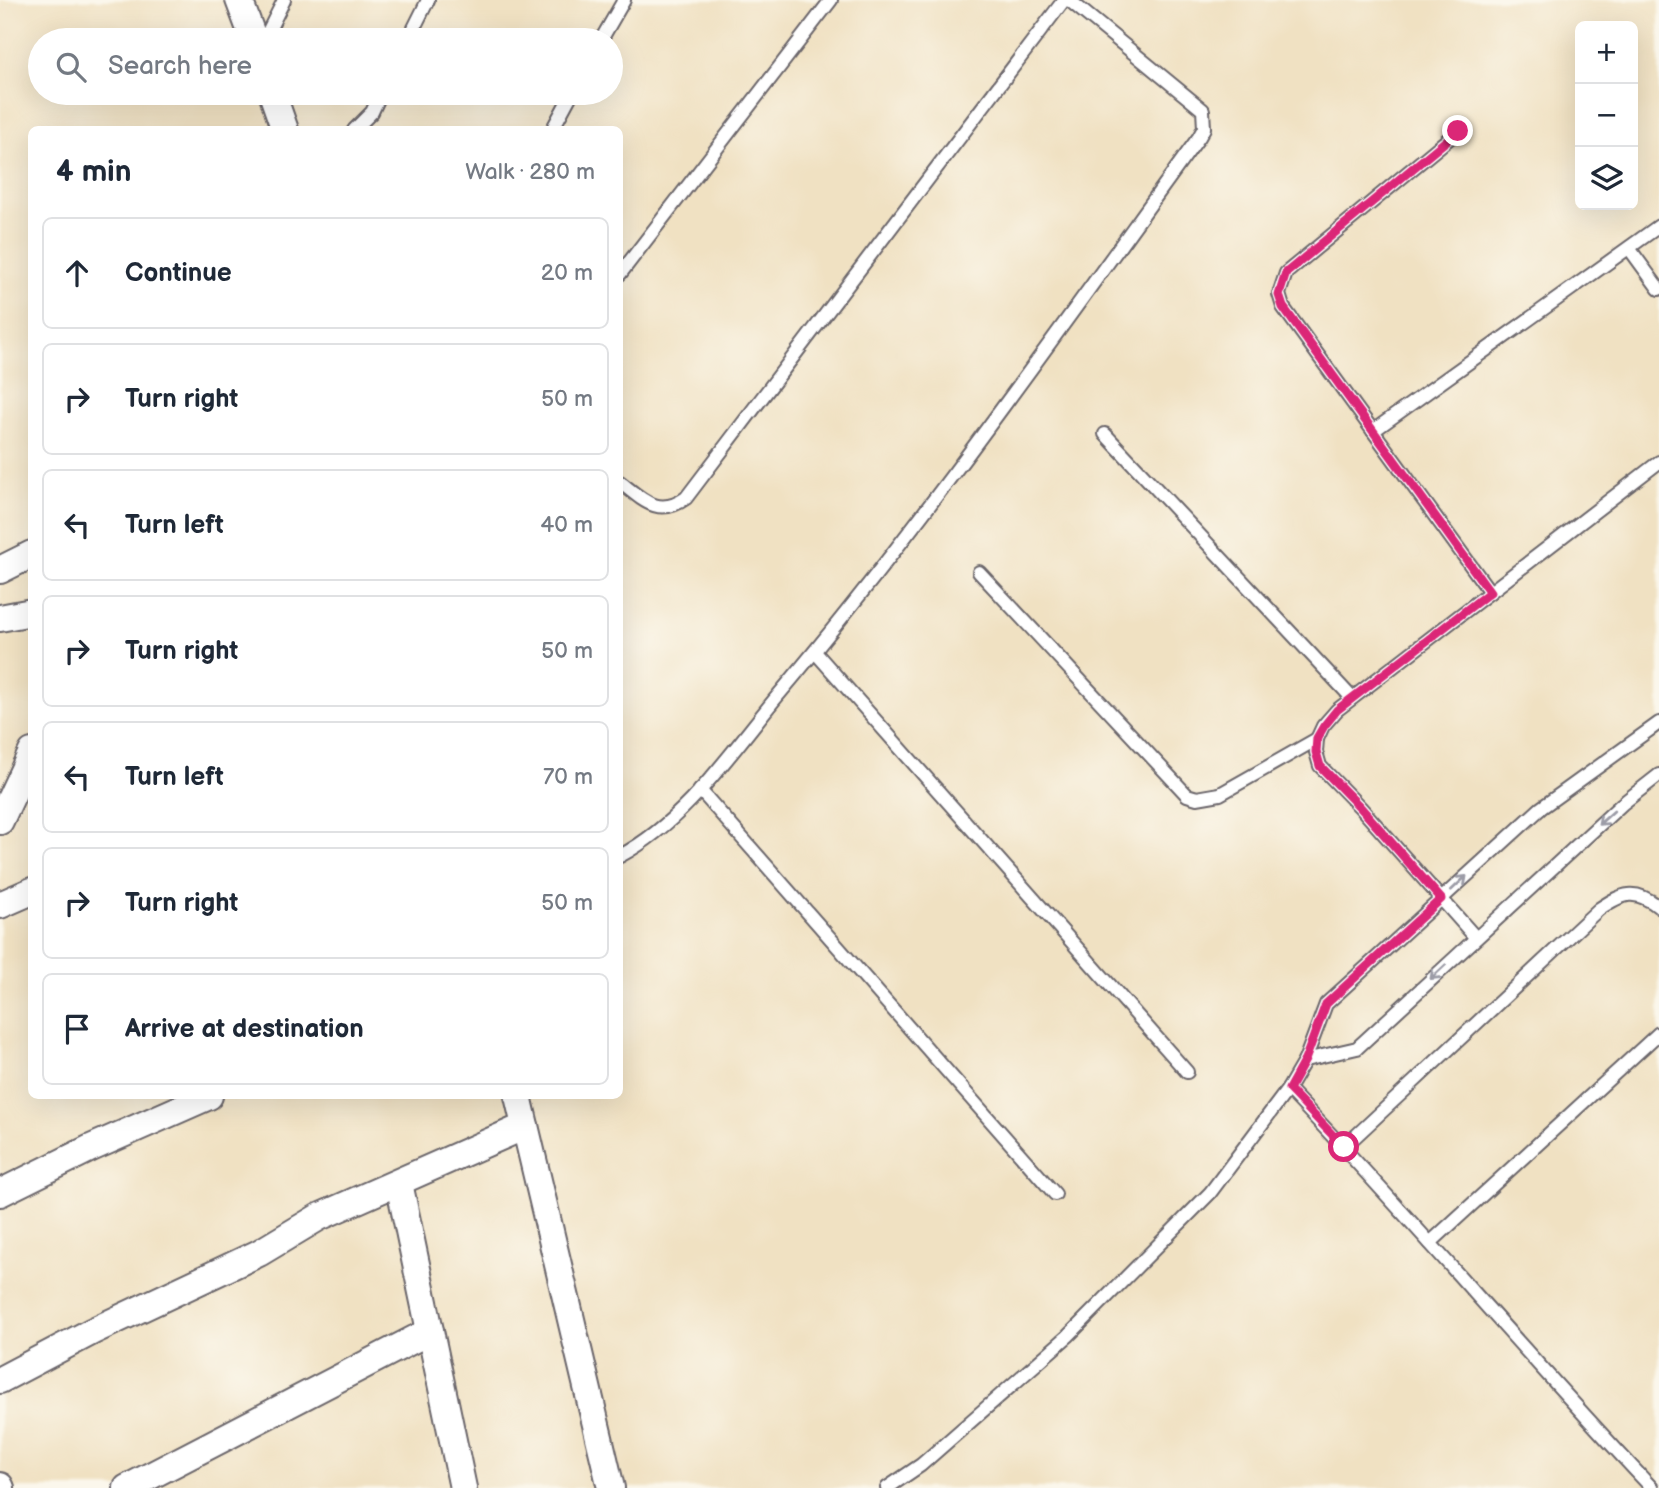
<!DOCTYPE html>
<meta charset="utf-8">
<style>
:root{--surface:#fff;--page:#f6f6f7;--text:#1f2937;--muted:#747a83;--line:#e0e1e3}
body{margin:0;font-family:"Balsamiq Sans",sans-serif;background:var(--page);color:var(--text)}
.controls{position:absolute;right:21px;top:21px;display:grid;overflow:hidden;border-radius:10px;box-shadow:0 7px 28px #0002}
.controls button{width:63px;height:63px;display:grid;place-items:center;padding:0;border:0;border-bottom:2px solid var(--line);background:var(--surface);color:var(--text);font:35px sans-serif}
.stop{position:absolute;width:21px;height:21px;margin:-16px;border:5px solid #db2777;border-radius:50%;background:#fff}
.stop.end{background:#db2777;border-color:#fff;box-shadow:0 2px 7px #0008}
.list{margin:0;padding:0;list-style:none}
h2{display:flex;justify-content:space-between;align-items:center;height:91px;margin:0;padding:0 28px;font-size:30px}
h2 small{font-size:23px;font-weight:400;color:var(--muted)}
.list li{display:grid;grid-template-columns:46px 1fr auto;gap:21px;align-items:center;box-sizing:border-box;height:112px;margin:0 14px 14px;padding:0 14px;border:2px solid var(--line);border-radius:10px}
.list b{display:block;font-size:26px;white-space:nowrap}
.list em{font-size:23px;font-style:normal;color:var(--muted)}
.icon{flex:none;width:38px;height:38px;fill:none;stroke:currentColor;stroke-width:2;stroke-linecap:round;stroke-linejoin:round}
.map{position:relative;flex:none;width:1659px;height:1488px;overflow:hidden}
.search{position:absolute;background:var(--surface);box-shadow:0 7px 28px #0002;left:28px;top:28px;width:595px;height:77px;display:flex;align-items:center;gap:18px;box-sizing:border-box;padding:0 24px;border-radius:38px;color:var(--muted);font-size:26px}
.panel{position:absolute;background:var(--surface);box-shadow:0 7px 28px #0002;left:28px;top:126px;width:595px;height:973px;border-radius:10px}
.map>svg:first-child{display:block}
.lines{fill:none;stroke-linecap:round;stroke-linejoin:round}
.lane-casing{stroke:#6a656a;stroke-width:16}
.street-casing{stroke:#6a656a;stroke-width:30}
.lane{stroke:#fff;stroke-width:12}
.street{stroke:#fff;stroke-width:26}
.oneway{stroke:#9c9ca7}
.route{stroke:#db2777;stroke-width:9}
</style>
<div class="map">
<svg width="1659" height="1488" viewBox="0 0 1659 1488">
<rect width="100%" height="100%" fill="#fbf7ec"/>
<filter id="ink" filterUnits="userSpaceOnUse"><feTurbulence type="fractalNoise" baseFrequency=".0143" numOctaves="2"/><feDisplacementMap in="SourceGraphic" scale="14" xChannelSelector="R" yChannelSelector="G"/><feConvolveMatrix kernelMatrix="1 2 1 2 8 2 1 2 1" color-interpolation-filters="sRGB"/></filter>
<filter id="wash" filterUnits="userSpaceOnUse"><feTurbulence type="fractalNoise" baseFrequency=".00686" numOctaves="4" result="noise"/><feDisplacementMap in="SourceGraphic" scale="28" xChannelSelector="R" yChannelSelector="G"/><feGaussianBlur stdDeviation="1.57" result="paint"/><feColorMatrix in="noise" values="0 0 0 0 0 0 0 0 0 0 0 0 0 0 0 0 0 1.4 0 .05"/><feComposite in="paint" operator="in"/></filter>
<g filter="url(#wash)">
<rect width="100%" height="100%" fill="#f0e1c2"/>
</g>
<g filter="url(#ink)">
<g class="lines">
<g class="lane-casing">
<g id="lane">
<polyline points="264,40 284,0"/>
<polyline points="408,40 428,0"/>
<polyline points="601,40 624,0"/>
<polyline points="354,130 372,112 381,93"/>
<polyline points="552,130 572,93"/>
<polyline points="1458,131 1286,273 1279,294 1283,307 1490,592"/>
<polyline points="1629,248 1659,289"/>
<polyline points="620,274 831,0"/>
<polyline points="1373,431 1659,226"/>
<polyline points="1105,434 1352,698"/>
<path d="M620,482C642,499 658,518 686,498L1064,0"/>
<polyline points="979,572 1187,795 1197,798 1220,794 1317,739"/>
<polyline points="815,652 1187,1072"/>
<polyline points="700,790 1055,1194"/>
<path d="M620,856C685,821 729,755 775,699C926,520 1061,327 1199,137L1204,128L1203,110L1069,0"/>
<polyline points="1476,938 1360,807 1320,766 1316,752 1317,739 1323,726 1337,710 1659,462"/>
<polyline points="1305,1060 1357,1048 1622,804 1659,775"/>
<path d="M1288,1089C1413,1219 1528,1357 1652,1488"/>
<path d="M1344,1147L1599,909C1623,893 1635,888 1659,907"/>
<polyline points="1430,1243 1659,1033"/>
<polyline points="887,1488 921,1465 1068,1336 1210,1193 1288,1089 1305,1060 1326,1004 1541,808 1659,723"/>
</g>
</g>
<g class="street-casing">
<g id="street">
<polyline points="239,0 254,40"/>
<polyline points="272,93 285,130"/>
<polyline points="0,570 32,554"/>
<polyline points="0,618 32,612"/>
<polyline points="0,821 32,752"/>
<polyline points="0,905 32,891"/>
<polyline points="518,1096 611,1488"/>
<polyline points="399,1183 463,1488"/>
<polyline points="0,1193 91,1148 209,1096"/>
<polyline points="0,1380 93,1331 259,1253 319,1217 525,1126"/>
<polyline points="0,1486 1,1488"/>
<polyline points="127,1488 430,1331"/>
</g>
</g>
<use href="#lane" class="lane"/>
<use href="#street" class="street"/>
</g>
<defs><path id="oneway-shaft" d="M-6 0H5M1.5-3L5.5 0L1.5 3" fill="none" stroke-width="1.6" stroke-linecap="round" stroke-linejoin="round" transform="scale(1.75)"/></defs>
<g class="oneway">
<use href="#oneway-shaft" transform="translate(1606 818) rotate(138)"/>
<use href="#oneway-shaft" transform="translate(1459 883) rotate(-43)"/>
<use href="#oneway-shaft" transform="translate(1438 972) rotate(137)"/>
</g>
</g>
<g class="lines" filter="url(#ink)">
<polyline class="route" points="1344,1147 1289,1089 1305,1060 1326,1004 1441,899 1360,807 1320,766 1316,752 1317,738 1324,726 1337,710 1490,592 1283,307 1279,295 1286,273 1458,131"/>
</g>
</svg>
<div class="controls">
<button>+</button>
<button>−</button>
<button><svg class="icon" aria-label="layers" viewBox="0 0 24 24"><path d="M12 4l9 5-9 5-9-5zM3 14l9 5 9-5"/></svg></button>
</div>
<div class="stop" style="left:1344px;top:1147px"></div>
<div class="stop end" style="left:1458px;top:131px"></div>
<div class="search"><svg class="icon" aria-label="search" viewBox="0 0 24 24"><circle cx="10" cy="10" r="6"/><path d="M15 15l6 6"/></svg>Search here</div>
<section class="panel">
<h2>4 min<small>Walk · 280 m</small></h2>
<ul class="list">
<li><svg class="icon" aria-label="ahead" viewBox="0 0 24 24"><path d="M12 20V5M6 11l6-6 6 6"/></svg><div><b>Continue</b></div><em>20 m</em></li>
<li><svg class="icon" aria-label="right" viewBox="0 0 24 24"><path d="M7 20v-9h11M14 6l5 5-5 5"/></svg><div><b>Turn right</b></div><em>50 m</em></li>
<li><svg class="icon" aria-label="left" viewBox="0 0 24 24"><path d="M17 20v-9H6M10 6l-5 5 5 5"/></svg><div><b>Turn left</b></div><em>40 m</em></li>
<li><svg class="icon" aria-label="right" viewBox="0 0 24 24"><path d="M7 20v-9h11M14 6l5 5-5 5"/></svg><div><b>Turn right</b></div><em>50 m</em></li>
<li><svg class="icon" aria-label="left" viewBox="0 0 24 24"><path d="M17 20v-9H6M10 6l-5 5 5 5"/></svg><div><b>Turn left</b></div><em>70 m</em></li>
<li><svg class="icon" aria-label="right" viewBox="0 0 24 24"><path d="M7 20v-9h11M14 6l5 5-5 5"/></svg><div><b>Turn right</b></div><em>50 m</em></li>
<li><svg class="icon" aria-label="arrive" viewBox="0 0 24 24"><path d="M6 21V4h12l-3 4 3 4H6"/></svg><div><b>Arrive at destination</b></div></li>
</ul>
</section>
</div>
